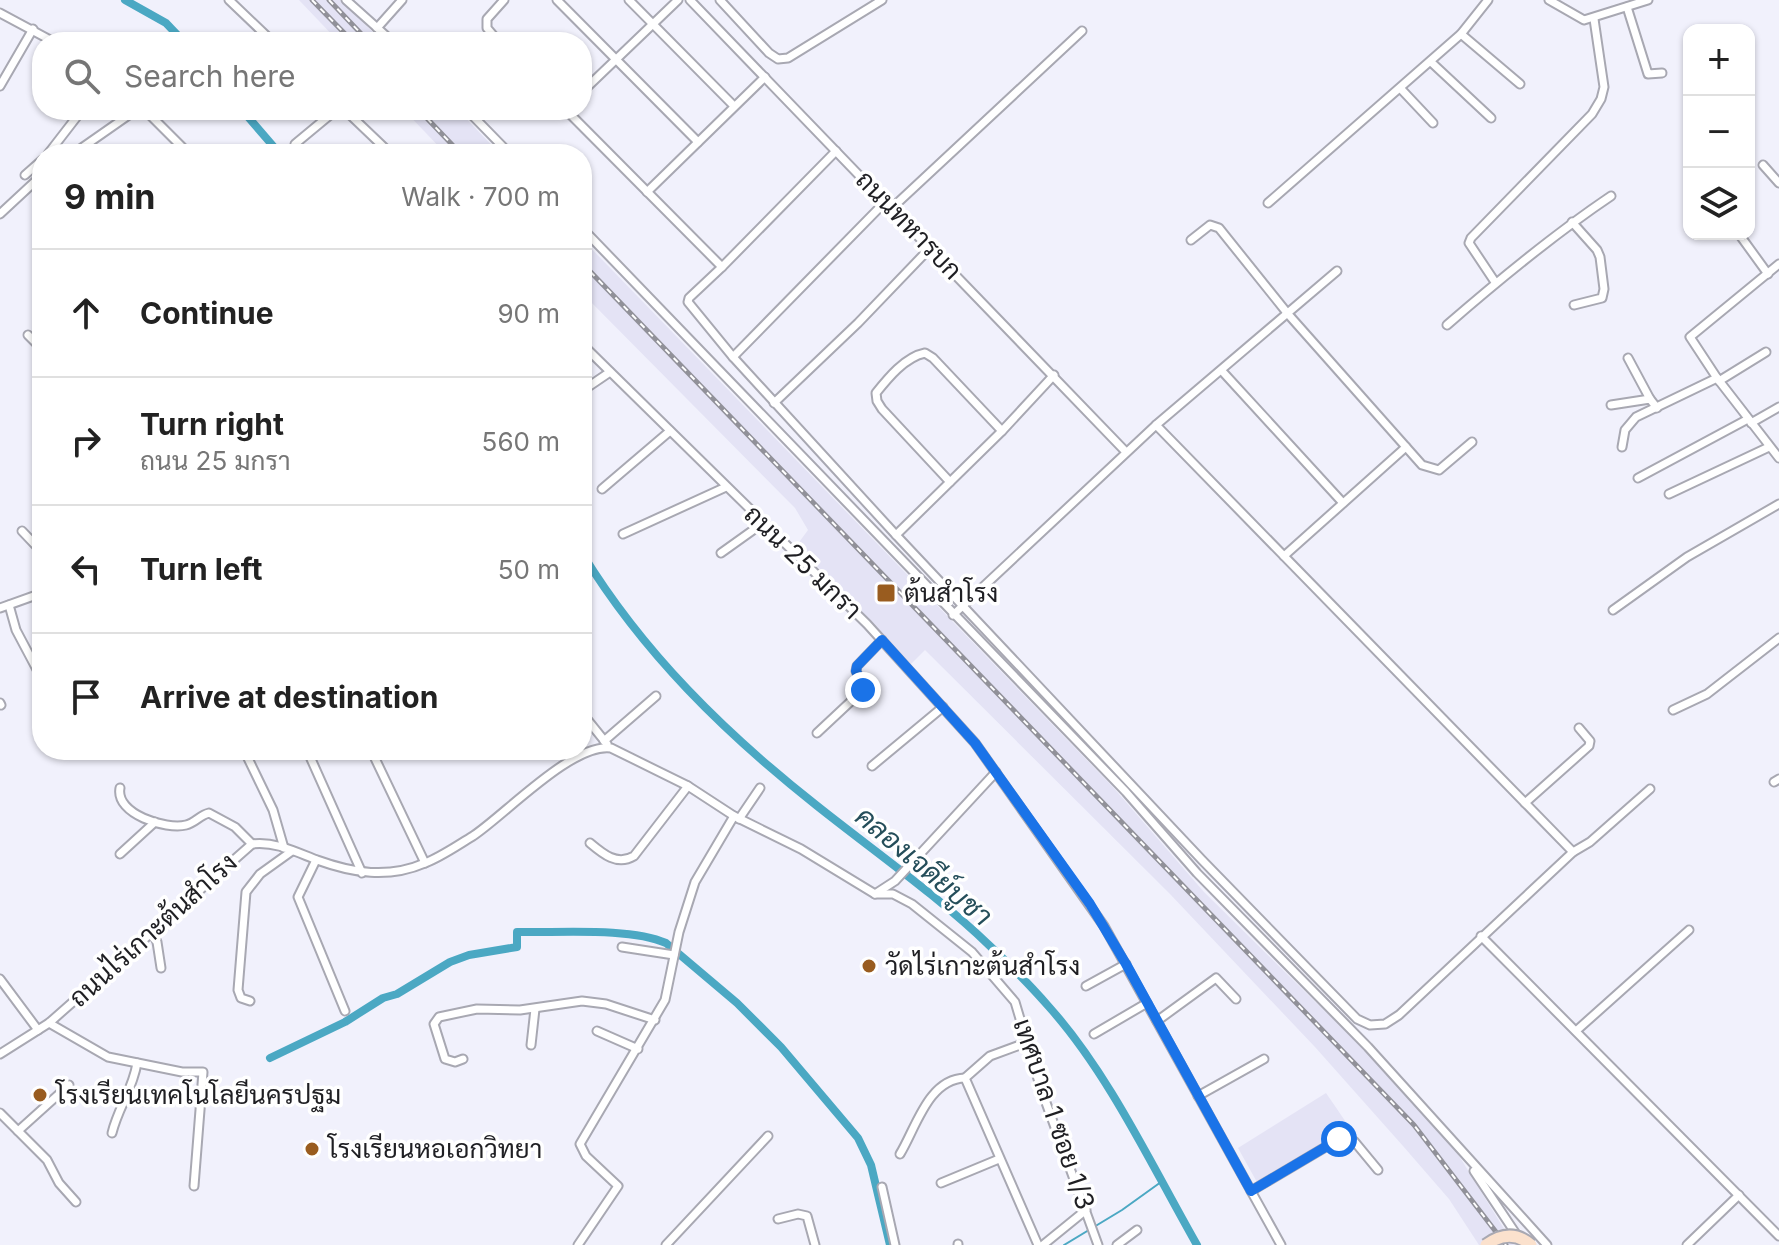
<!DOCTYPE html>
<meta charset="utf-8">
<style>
:root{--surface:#fff;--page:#f6f6f6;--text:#222;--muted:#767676;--line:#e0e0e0}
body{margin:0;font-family:Inter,Sarabun,sans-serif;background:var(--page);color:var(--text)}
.controls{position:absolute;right:24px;top:24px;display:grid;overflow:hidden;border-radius:16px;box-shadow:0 2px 6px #0004}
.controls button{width:72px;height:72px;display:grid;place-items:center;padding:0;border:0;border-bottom:2px solid var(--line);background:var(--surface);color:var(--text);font:40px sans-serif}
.stop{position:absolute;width:24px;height:24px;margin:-18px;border:6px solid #1a73e8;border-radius:50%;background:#fff}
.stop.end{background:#1a73e8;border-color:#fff;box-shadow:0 2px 8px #0008}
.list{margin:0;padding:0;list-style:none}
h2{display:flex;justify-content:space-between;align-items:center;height:104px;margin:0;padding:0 32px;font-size:34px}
h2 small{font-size:26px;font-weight:400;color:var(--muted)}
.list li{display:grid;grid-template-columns:52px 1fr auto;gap:24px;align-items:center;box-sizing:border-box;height:128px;padding:0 32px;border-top:2px solid var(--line)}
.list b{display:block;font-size:30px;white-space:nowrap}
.list p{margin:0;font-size:26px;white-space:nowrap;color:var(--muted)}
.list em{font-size:26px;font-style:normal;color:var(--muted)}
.icon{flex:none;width:44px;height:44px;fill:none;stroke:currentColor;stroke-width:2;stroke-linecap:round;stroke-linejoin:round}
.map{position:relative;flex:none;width:1779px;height:1245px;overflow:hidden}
.search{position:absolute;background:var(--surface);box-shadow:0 2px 6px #0004;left:32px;top:32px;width:560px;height:88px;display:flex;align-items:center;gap:20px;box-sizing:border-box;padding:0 28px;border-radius:32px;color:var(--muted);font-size:30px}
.panel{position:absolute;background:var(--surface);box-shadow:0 2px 6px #0004;left:32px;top:144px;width:560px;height:616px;border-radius:32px}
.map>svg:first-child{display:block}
.built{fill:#e4e3f5}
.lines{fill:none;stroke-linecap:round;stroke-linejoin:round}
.stream{stroke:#4ba8c3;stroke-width:2}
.canal{stroke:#4ba8c3;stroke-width:8}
.street-casing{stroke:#a8a8b2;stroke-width:11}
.street{stroke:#fff;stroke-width:7}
.rail-casing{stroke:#919199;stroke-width:5}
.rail{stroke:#fff;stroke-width:2;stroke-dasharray:6;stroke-linecap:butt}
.secondary-bridge-casing{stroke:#a8a8b2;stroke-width:15;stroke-linecap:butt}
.secondary-bridge{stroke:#fbe1cd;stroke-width:11}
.route{stroke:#1a73e8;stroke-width:10}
.poi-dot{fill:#995c1f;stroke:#fff;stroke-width:3}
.labels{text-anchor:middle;stroke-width:7;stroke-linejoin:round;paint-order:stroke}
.street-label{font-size:26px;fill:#1f1f23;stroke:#fff}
.poi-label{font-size:26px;fill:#1f1f23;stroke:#fff;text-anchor:start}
.water-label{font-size:28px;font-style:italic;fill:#254e5a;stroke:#fff}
</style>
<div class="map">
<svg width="1779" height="1245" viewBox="0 0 1779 1245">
<rect width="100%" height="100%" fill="#f1f1fc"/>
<g class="built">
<polygon points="299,0 340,0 383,42 339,42"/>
<polygon points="404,110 458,110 500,154 446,154"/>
<polygon points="582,239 1112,786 1204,892 1364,1050 1456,1151 1514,1245 1479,1245 1449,1199 1403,1146 1315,1047 1170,894 925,650 911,664 797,545 808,530 795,508 582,293"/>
<polygon points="1326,1093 1350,1128 1258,1184 1238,1148"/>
</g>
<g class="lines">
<polyline class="stream" points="1064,1245 1122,1210 1161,1182"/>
<g class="canal">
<polyline points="125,0 166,23 184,42"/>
<polyline points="242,110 280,154"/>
<path d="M582,553C643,653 725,733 816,805C875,852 937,895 991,947C1011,966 1032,987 1050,1008C1109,1074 1153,1168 1197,1245"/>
<path d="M270,1058L345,1022L383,998L397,994L450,962L469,955L517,947V932C558,933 630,927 666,943L737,1003L781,1047L858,1138L871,1165L890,1245"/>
</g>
<g class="street-casing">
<g id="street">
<polyline points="229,0 273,42"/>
<polyline points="346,0 393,42"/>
<polyline points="557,0 698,142"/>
<polyline points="629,0 734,106"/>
<polyline points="690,0 1126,452"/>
<polyline points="720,0 769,53 778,59 788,58 882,0"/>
<polyline points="1549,0 1584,20 1648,0"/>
<polyline points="1627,7 1648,74 1662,73"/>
<polyline points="0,13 54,42"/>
<polyline points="377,28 402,0"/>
<polyline points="1461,34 1520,84"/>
<polyline points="499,42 487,28 487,19 504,0"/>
<polyline points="1431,62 1491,118"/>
<polyline points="0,86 33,29"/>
<polyline points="1401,89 1433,123"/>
<polyline points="582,92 678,0"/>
<polyline points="145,110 189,154"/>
<polyline points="345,110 391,154"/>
<polyline points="467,110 510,154"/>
<polyline points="566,110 722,267 689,298 688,302 733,357 896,535 1202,860 1357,1019 1370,1025 1385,1024 1399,1015 1573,852 1156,425"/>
<polyline points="295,144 336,110"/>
<polyline points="48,154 82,110"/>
<polyline points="73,154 136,110"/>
<polyline points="1763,165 1779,183"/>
<polyline points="25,175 42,160"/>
<polyline points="647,192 765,77"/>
<polyline points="1268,203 1461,34 1488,0"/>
<polyline points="892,208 1082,31"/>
<polyline points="0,214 42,175"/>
<polyline points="1572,222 1597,250 1600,257 1604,289 1602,298 1574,305"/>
<polyline points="582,228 1126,792 1197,873 1368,1047 1547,1245"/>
<polyline points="1739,234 1768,274"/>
<polyline points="1191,240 1210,225 1219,228 1288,314 1422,465 1439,470 1472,442"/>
<polyline points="1779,264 1690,337 1717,378 1779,458"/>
<polyline points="722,267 836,151"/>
<polyline points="1495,282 1469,243 1471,238 1592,114 1601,99 1604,87 1594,19"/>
<path d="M1447,325C1500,279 1553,235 1611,196"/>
<polyline points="28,335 42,349"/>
<polyline points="582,344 867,624 975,743 1104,926 1281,1245"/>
<polyline points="733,357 886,201"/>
<polyline points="1628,358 1650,399"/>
<polyline points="1222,371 1343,503"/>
<polyline points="1719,381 1766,352"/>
<polyline points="582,391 610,372"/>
<polyline points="774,403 858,323 930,248"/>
<polyline points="1611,405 1650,399 1657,408"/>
<polyline points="1751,423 1779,407"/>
<polyline points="1622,447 1625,430 1636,417 1717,378"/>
<polyline points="1638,478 1748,419"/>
<path d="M950,482L882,409L877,401L876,393C888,378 905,357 925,353L933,358L1002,431"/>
<polyline points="602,489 670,431"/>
<polyline points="1669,494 1769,447"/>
<polyline points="22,531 42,552"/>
<polyline points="623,534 726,487"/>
<polyline points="896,535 1002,431 1054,375"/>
<polyline points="721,553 763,523"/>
<polyline points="1284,556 1406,447"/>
<polyline points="9,605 16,630 42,679"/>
<polyline points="0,608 42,593"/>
<polyline points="1613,610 1687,557 1779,504"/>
<polyline points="953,615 1156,425 1337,271"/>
<polyline points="0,703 1,705"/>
<polyline points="1673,710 1707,694 1779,638"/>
<polyline points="582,713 607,744"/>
<polyline points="817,733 863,690 863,686 856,671 857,666 882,640"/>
<polyline points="604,741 656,696"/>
<polyline points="244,750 273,810 284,848"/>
<polyline points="307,750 362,873"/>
<polyline points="371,750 425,863"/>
<polyline points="872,766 943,707"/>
<polyline points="1774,782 1779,779"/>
<path d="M120,788C115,814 166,830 186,825C195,823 200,815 209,813L235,827L252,844"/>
<polyline points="1525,803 1589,746 1590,741 1579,728"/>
<polyline points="739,819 760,788"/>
<path d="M590,843C603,854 617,866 634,856L688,786"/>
<polyline points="1573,852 1590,842 1650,789"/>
<polyline points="120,854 155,822"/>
<polyline points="316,860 298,897 345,1011"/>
<polyline points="875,894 895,881 996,772"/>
<polyline points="152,932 157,942 161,968"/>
<polyline points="1481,936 1779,1236"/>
<polyline points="622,947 674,955"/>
<polyline points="0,979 38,1030"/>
<polyline points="1086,986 1126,964"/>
<polyline points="250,1001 241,998 238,990 246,892 260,874 292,851"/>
<polyline points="1157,1021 1216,978 1236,999"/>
<polyline points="49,1023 108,1057 182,1072 203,1072 194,1186"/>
<polyline points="597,1031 638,1049"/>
<polyline points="1576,1031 1689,930"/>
<polyline points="1094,1034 1147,1003"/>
<polyline points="1028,1042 990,1056 965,1078 1038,1245"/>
<polyline points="531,1045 535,1009"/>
<path d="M0,1054L49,1023L252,844C275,841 296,852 317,860C353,873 388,879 425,863C441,857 458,845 473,836C506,814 572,743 611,748L688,786L734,816L801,849L875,894H893L912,904L972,952L1015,1002L1041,1089L1098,1245"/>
<polyline points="463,1059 455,1062 445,1059 434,1024 439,1017 477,1009 520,1010 582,1001 606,1004 655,1020"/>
<polyline points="1198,1096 1264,1059"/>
<polyline points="0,1113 47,1160 59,1183 76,1202"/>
<polyline points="18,1131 69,1085"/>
<path d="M112,1133C118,1108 133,1089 137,1063"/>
<path d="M900,1154C916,1128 928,1079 965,1078"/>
<polyline points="1474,1171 1518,1237"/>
<polyline points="941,1183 999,1159"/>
<polyline points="882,1187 895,1245"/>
<polyline points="1251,1191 1339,1139 1354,1141 1378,1170"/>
<polyline points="778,1219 798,1214 807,1216 815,1245"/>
<polyline points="578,1245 618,1186 586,1156 580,1144 665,1000 679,932 695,882 734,816"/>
<polyline points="666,1245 768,1136"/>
<polyline points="958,1245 958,1244"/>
<polyline points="1043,1245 1086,1210"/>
<polyline points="1117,1245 1137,1230"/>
<polyline points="1687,1245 1739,1195"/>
</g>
</g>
<use href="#street" class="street"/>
<g class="rail-casing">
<g id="rail">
<polyline points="312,0 353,42"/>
<polyline points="329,0 369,42"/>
<polyline points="419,110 461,154"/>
<polyline points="582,263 1414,1125 1506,1245"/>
</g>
</g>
<use href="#rail" class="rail"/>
<g class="secondary-bridge-casing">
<path id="secondary-bridge" d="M1486,1245C1501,1234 1516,1232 1531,1245"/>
</g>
<use href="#secondary-bridge" class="secondary-bridge"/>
</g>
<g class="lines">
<polyline class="route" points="863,690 863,686 856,671 857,666 882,640 975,743 1090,904 1126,964 1251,1191 1339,1139"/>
</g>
<g class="poi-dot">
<rect x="876" y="583" width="20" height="20" rx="4"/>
<circle cx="869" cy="966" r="8"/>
<circle cx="40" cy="1095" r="8"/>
<circle cx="312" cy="1149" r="8"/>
</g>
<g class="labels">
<g class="street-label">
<text transform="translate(909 225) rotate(46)" y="9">ถนนทหารบก</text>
<text transform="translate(803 562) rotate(44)" y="9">ถนน 25 มกรา</text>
<text transform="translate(153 930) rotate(-42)" y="9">ถนนไร่เกาะต้นสำโรง</text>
<text transform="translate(1054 1114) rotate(71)" y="9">เทศบาล 1 ซอย 1/3</text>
</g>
<g class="poi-label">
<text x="904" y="602">ต้นสำโรง</text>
<text x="885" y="975">วัดไร่เกาะต้นสำโรง</text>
<text x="56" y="1104">โรงเรียนเทคโนโลยีนครปฐม</text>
<text x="328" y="1158">โรงเรียนหอเอกวิทยา</text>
</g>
<g class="water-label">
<text transform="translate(924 866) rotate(40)" y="10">คลองเจดีย์บูชา</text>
</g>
</g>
</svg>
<div class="controls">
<button>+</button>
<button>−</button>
<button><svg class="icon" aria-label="layers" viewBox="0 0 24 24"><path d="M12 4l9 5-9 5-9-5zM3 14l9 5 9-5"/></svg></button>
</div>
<div class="stop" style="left:1339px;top:1139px"></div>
<div class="stop end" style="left:863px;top:690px"></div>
<div class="search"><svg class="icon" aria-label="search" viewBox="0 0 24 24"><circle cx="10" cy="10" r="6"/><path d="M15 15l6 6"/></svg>Search here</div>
<section class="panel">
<h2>9 min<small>Walk · 700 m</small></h2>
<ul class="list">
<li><svg class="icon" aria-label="ahead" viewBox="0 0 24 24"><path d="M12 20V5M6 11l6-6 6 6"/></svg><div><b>Continue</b></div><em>90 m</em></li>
<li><svg class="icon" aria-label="right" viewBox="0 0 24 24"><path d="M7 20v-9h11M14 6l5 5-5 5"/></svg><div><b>Turn right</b><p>ถนน 25 มกรา</p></div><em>560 m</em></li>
<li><svg class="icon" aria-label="left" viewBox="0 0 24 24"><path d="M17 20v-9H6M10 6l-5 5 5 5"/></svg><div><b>Turn left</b></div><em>50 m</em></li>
<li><svg class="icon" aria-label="arrive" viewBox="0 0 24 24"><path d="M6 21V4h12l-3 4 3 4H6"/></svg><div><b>Arrive at destination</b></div></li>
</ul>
</section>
</div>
